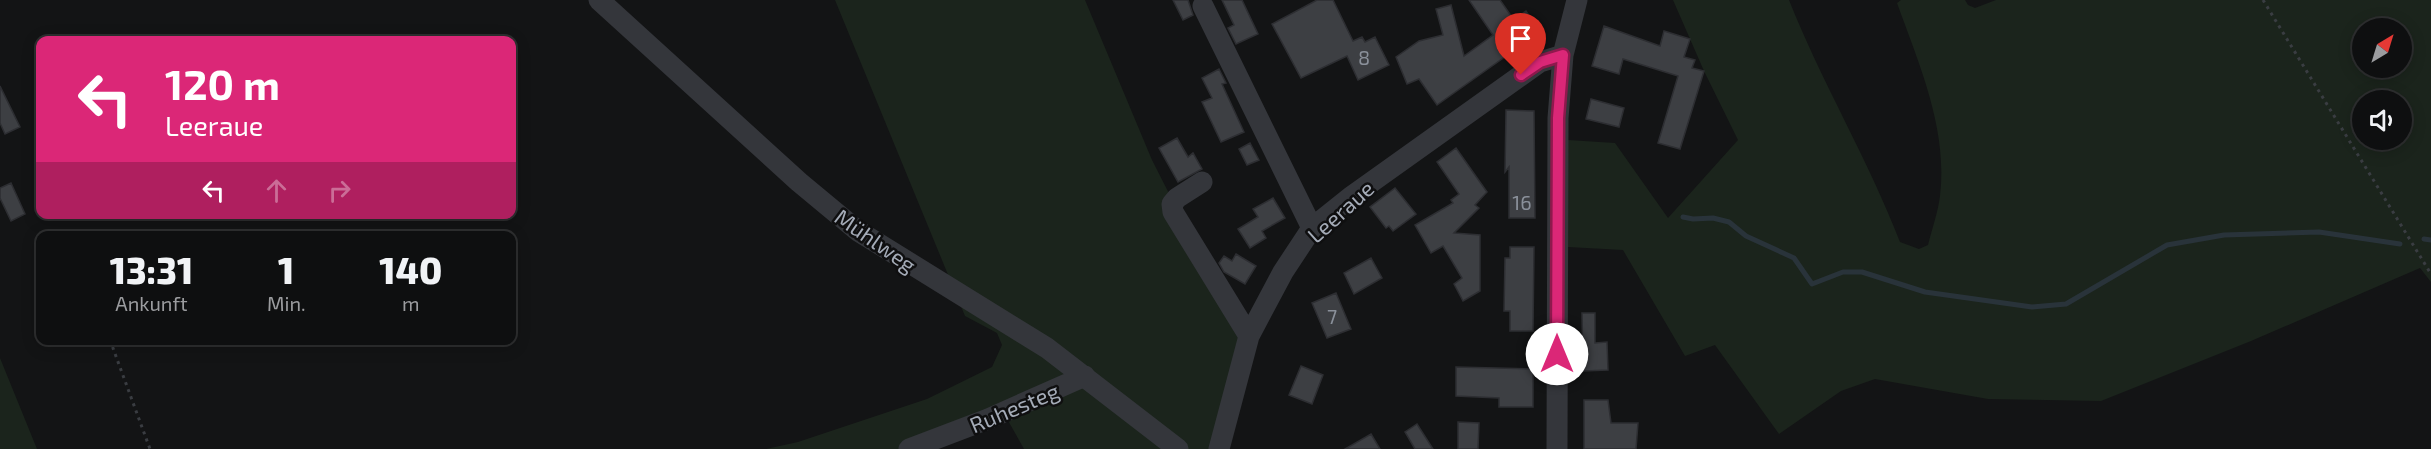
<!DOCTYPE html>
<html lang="de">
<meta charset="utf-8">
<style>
body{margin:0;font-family:"Exo 2",sans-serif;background:#171819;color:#f1f3f6;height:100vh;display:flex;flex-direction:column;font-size:22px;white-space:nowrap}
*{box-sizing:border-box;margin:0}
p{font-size:20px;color:#9b9c9f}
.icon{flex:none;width:33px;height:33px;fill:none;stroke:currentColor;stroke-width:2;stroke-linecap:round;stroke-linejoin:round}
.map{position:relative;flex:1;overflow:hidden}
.sheet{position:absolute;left:36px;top:231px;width:480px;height:114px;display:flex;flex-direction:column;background:#0e0f10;border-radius:12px;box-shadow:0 3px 15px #0003,0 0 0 2px #2e2f30}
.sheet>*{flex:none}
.hud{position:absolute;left:36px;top:36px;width:480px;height:183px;border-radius:12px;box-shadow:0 3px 15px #0003,0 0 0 2px #2e2f30;background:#db2777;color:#fff;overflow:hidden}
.needle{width:39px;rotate:38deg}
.buttons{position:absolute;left:2352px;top:18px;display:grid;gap:12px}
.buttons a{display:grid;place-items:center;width:60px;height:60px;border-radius:50%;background:#0e0f10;box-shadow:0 3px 15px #0003,0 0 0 2px #2e2f30;font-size:30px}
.pin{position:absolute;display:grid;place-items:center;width:51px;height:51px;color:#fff;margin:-62px -26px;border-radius:50% 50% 50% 0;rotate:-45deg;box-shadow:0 0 6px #0007}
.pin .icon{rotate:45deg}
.me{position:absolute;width:66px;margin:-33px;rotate:0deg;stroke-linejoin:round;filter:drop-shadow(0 0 4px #0008)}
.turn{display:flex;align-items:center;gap:21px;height:126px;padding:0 30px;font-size:27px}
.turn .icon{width:78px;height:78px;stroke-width:2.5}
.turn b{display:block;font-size:42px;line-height:51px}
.lanes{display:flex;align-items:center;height:57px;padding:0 30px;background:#0003;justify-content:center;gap:30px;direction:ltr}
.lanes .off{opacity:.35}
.eta{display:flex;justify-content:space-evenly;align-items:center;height:102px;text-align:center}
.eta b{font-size:36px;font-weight:800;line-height:42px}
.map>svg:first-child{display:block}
.green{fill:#1b241c;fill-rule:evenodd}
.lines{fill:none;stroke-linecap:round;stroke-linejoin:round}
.stream{stroke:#29333a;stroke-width:5}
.building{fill:#3d3f43;stroke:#2d2e32;stroke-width:1.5}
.path{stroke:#3a3d42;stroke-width:3;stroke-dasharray:3 4.5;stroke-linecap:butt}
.minor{stroke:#34363b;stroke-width:21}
.route-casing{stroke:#8e194d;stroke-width:15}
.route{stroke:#db2777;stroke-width:10}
.labels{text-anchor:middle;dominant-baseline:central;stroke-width:5;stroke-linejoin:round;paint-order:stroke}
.number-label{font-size:20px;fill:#8a909a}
.street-label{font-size:22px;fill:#a4abb7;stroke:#0f0f10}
</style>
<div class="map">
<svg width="2431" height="449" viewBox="0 0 2431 449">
<rect width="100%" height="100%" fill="#131415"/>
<path class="green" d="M835 0H1085L1152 160 1243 339 1210 449H1024L1006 417 928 449H766L798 442 927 399 992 367 1002 345 997 333 965 316Z
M1673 0H1789C1822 83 1868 159 1900 242L1919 249 1928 245C1932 229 1938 212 1940 196 1948 129 1919 64 1897 3L1901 0H1965L1968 5 1975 8 1996 0H2431V282L2420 268 2251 341 2101 401 1988 399 1875 379 1841 391 1779 434 1715 345 1685 356 1623 250 1568 247V140L1615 143 1668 218 1738 140 1704 71ZM2362 28H2402V68H2362ZM2362 100H2402V140H2362Z
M0 358 37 449H0Z"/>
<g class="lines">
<path class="stream" d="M1683 217 1693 219 1713 218 1729 222 1746 236 1794 258 1812 284 1843 272H1862L1925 292 2032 307 2066 304 2167 245 2224 235 2319 232 2400 244
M2424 239 2431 240"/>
</g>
<path class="building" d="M1173 0H1188L1193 15 1183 20Z
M1222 0H1242L1258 34 1236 44 1228 28 1234 25Z
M1317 0H1333L1353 41 1362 37 1365 42 1375 37 1389 65 1358 80 1347 56 1301 78 1272 24Z
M1469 0H1500L1514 20 1526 11 1540 32 1437 105 1419 79 1407 84 1396 57 1419 41 1443 35 1436 9 1451 5 1464 56 1493 35Z
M1604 26 1660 46 1664 31 1690 39 1684 57 1695 60 1692 68 1704 71 1680 149 1658 143 1678 76 1623 59 1619 74 1592 66Z
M1219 69 1226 83 1222 84 1244 132 1221 142 1202 102 1212 98 1202 78Z
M0 86 20 127 5 134 0 123Z
M1591 99 1624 108 1619 127 1586 119Z
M1506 110 1534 111 1535 218H1509V167L1505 172Z
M1177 138 1188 157 1193 153 1202 169 1178 182 1159 148Z
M1250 143 1259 160 1247 165 1239 149Z
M1456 148 1487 192 1475 205 1479 208 1454 233 1480 235V291L1463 301 1454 284 1462 278 1443 246 1431 253 1415 225 1453 203 1451 200 1459 194 1437 162Z
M11 183 25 214 11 221 0 198V188Z
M1395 188 1416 214 1393 231 1389 226 1386 228 1370 207Z
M1273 198 1285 218 1262 231 1266 238 1250 248 1238 229 1258 217 1253 209Z
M1510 247H1534L1533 331H1510V311H1504L1505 258H1510Z
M1236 254 1256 266 1245 284 1224 272 1219 263 1224 256 1232 261Z
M1371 258 1382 278 1354 294 1344 273Z
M1336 293 1351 329 1327 338 1312 303Z
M1582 313H1595V343L1607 342 1608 370 1583 371Z
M1301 366 1323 375 1312 404 1289 395Z
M1456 367 1533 369V407H1499V398L1456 396Z
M1584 400H1608L1611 423H1638L1636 449H1584Z
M1458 422 1479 423 1478 449H1458Z
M1417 424 1433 449H1415L1405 432Z
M1371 434 1380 449H1345Z"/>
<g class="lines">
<path class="path" d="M2263 0 2431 274
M110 340 150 449"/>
<path class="minor" d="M599 0 799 182 858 231 1047 348 1178 449
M1203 6 1312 228
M1202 182 1177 198 1172 204 1173 212 1249 336
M909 449 988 419 1085 376
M1219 449 1249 336 1283 272 1312 228 1352 196 1540 62 1563 55
M1557 449 1558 118 1563 55 1577 0"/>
</g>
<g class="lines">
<g class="route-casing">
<path id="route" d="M1521 75 1540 62 1563 55 1558 118 1557 354"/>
</g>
<use href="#route" class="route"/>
</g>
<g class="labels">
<g class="number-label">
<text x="1364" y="57">8</text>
<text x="1522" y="202">16</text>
<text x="1332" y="316">7</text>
</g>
<g class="street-label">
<text transform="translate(1340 211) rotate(-42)">Leeraue</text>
<text transform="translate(876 240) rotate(35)">Mühlweg</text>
<text transform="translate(1014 407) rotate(-23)">Ruhesteg</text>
</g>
</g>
</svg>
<div class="buttons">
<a><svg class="needle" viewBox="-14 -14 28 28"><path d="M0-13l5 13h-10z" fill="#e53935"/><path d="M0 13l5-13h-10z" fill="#9b9c9f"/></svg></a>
<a><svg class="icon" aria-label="sound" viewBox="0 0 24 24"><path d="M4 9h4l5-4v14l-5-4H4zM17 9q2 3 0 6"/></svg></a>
</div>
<div class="pin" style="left:1521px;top:75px;background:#d93025"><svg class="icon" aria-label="arrive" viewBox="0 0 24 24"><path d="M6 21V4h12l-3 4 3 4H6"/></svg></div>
<svg class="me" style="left:1557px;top:354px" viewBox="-20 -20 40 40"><circle r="19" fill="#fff"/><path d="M0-13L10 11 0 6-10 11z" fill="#db2777"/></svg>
<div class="hud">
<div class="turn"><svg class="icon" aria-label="left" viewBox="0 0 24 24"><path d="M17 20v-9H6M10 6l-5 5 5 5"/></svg><div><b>120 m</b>Leeraue</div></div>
<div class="lanes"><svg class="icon" aria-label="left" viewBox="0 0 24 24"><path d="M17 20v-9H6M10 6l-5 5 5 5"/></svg><svg class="icon off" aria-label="ahead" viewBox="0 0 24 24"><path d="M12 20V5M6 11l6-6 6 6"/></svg><svg class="icon off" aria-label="right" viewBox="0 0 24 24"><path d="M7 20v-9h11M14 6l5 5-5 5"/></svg></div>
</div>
<section class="sheet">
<div class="eta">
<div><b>13:31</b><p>Ankunft</p></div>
<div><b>1</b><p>Min.</p></div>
<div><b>140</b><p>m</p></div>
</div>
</section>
</div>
